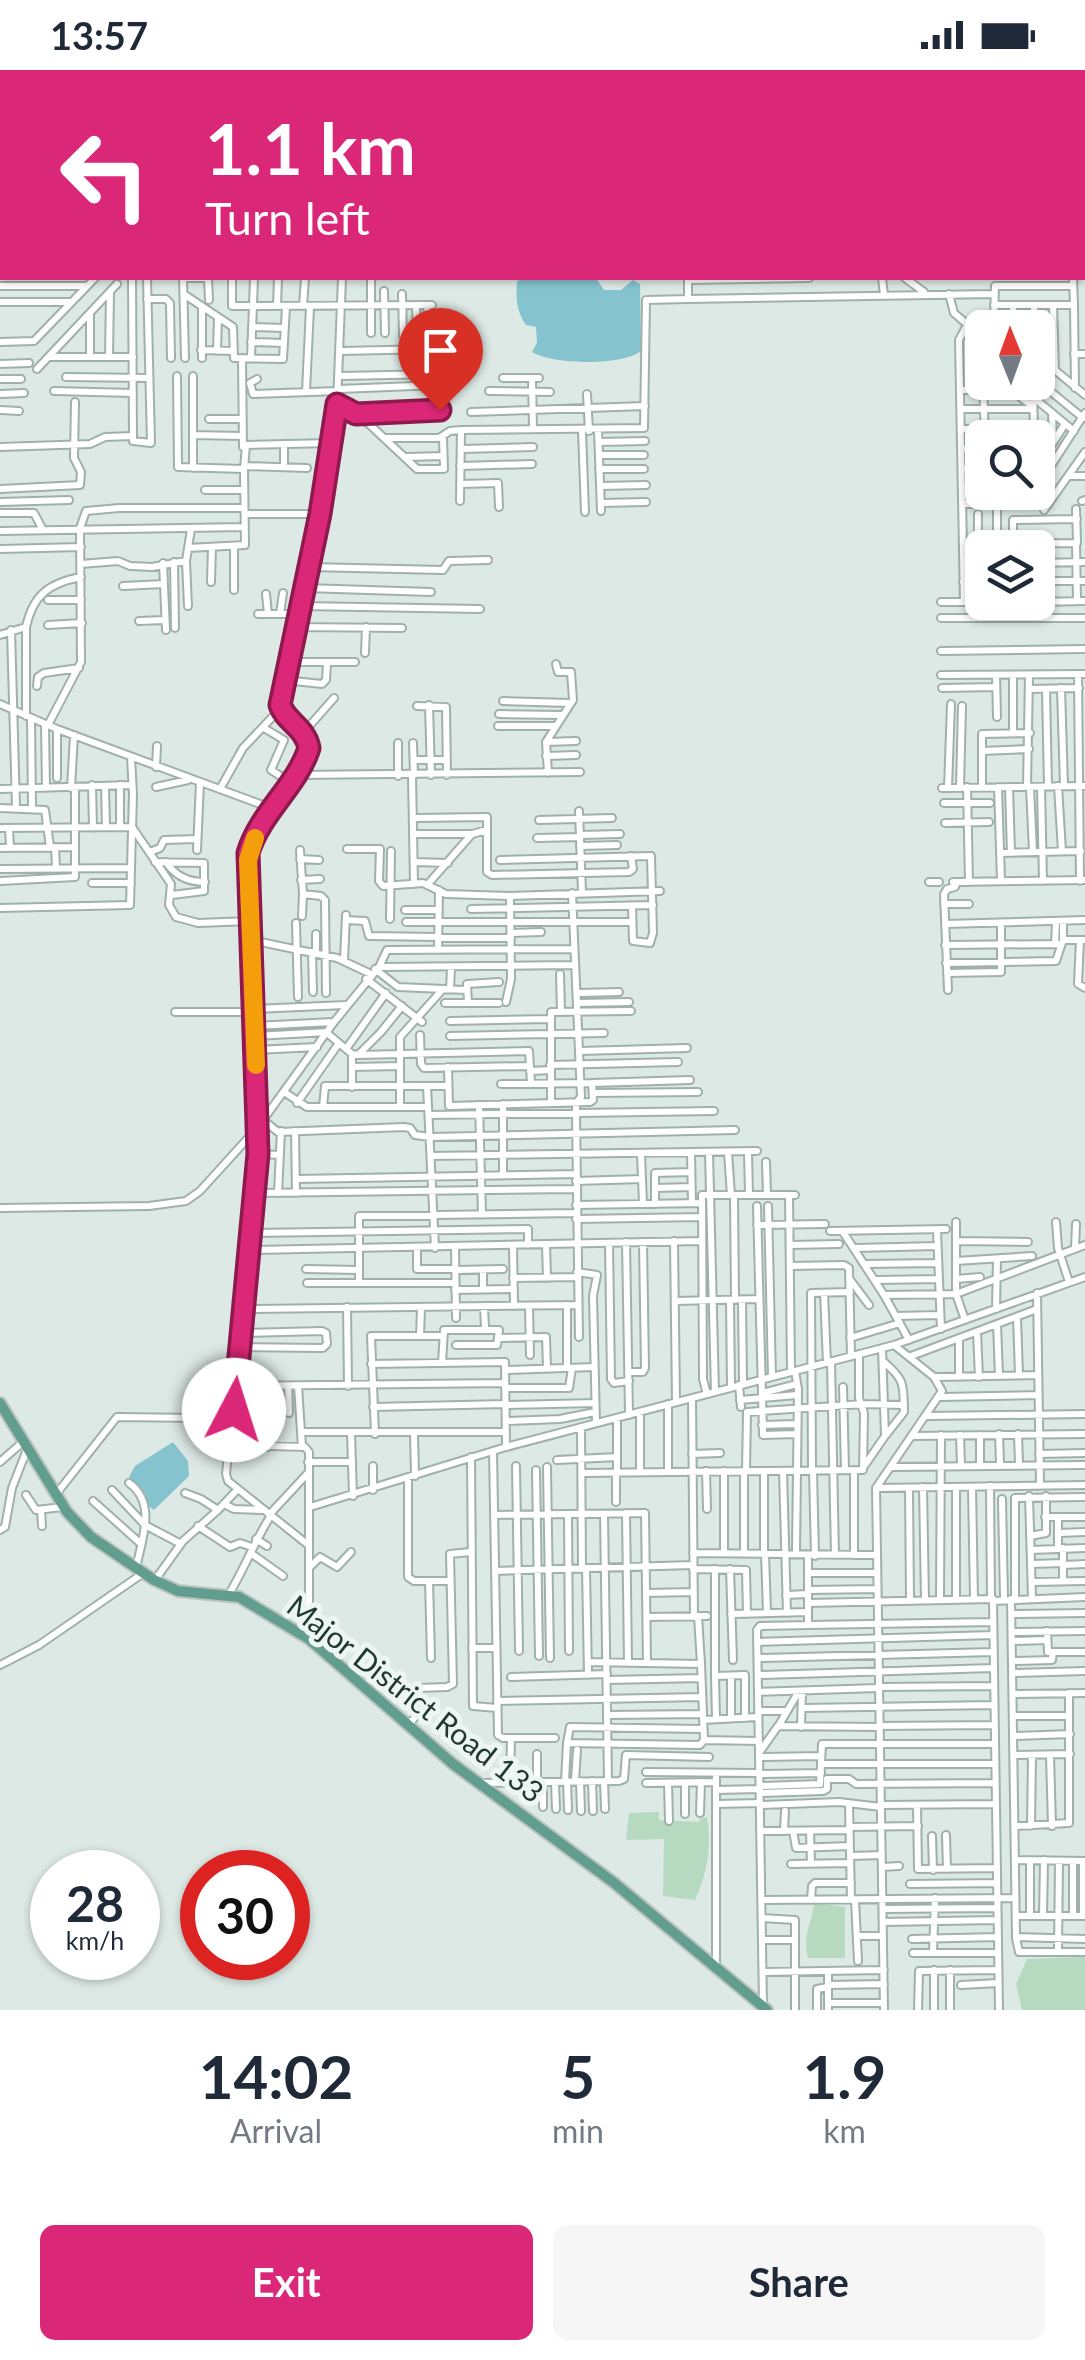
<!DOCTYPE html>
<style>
body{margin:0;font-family:Lato,sans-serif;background:#f6f6f7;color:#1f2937;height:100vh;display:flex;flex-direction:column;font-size:38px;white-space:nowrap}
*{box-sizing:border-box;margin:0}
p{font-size:32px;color:#747a83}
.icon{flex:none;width:55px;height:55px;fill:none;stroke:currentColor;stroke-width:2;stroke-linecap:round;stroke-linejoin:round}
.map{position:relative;height:1940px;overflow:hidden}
.details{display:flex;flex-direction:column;background:#fff;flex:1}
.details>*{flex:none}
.hud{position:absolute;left:0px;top:0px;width:1085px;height:210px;box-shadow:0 2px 8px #0004;background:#db2777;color:#fff;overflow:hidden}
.needle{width:65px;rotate:359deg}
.buttons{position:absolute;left:965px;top:240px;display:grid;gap:20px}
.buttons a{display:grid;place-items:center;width:90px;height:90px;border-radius:15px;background:#fff;box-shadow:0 2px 8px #0004;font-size:50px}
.speed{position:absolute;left:30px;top:1780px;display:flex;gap:20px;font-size:50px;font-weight:700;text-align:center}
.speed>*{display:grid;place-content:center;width:130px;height:130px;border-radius:50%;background:#fff;box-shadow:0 2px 8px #0004;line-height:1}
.speed small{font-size:25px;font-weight:400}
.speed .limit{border:15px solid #d22;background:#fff;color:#111}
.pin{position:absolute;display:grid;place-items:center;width:85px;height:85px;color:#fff;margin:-102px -42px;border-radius:50% 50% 50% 0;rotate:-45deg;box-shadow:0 0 10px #0007}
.pin .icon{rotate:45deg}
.me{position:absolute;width:110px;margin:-55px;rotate:5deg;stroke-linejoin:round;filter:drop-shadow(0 0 8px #0008)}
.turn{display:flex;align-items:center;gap:35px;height:210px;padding:0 40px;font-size:45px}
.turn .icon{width:130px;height:130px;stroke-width:2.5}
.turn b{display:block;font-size:70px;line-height:85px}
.eta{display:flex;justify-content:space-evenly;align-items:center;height:170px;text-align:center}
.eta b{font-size:60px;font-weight:700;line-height:70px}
.cta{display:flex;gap:20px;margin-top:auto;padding:20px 40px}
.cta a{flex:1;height:115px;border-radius:15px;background:#db2777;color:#fff;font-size:40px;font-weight:700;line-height:115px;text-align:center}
.cta a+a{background:#f6f6f7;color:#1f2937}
.status{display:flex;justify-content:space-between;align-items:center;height:70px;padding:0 50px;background:#fff;direction:ltr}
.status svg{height:28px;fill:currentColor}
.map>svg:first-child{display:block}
.green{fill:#b6dac0}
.water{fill:#85c3ce}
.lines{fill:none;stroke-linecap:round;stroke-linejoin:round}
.minor-casing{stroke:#a0b0ab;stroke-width:10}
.major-casing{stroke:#bcc3c1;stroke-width:14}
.minor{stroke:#fff;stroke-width:6}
.major{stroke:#629e8f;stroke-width:10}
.route-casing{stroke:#8e194d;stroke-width:25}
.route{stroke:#db2777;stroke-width:18}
.slow{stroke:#f59e0b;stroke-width:18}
.labels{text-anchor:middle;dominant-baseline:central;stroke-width:10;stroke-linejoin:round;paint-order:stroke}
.street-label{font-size:30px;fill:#1f3831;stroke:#edf6f2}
</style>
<div class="status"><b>13:57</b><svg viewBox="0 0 49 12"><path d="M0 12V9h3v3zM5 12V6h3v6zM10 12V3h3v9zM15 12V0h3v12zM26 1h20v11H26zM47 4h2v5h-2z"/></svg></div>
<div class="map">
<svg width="1085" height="1940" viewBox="0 0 1085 1940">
<rect width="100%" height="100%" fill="#dde9e4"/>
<path class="green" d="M659 1742V1750L699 1752 700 1749 707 1747C712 1777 707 1803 695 1830L663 1826 664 1769 626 1770 629 1743Z
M814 1833 845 1837V1888H808C802 1861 812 1856 814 1833Z
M1085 1887V1940H1022L1016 1914 1027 1889Z"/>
<path class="water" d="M527 208H596L604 220H621L633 210 640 214 641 281C622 296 554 295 532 282L537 273 536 257 526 255C516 240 516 229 517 211Z
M173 1372 188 1391 189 1406 154 1440 146 1434 129 1407 135 1396Z"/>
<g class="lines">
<g class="minor-casing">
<path id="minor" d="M15 0V2
M164 0V2
M216 0V2
M395 0V2
M444 0V2
M536 0V2
M558 0V2
M577 0V2
M593 0V2
M610 0V2
M646 0 649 2
M795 0V2
M809 0V2
M1014 0 1016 2
M930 1 955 0
M353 2V0
M626 2V0
M821 2V0
M1081 2V0
M1082 24H1085
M1082 33H1085
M1082 59H1085
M1082 80 1085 83
M0 88H2
M1082 93 1085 92
M1082 111 1085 109
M1082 133H1085
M1082 153H1085
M0 187H2
M1082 194H1085
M0 200H2
M132 208 133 366
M183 208 185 288
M183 208H207
M208 208 209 230
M232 208V236L432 235
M688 208V229L994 224
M882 208 884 225
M905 208 924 222
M1073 208 1074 235
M688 210 809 208
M0 216H87
M384 221 385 263
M402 224 403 266
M949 224 954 243 982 267
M185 225 233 257 234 288 283 289 286 237
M147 229H166L170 233 171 288
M0 232H71
M416 235 417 263
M994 235H1074L1075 318
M1013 235V258
M1034 235V258
M1053 235 1055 301
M277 236 278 208
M303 236 305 208
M90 244V286
M252 257 285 258
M989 258 994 249 995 216H1073
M371 263V208
M0 272 34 271 95 208
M251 272 284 273
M201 280 234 281
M217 281 218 248
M341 281 432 279 427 235
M1074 284H1085
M1038 286 1085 325
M50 287H133
M109 287 110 222
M202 288V237
M242 288 243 377
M251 288 254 208
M0 294 29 293
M982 294V302
M37 299 117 214
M177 306 178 397 244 399 246 375 331 373
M340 306 439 304
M66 307 149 308
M503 308H539
M532 308 533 359
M0 309H21
M257 309 250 313 253 324 338 321
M1038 311 1083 348
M983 312 985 368
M1001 312 1032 336
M1033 312 1034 368
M339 319 439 315
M960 320 1009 319
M54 321 133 323
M489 321 550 322
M306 322 310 237
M0 324 24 323
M587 324 589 361
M1033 327 1074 361
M337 334 369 354 417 399H444L443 368
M961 339H1033
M0 340 19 341
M471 342 645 336
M357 344 439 340
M1052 344 1053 371
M209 349H241
M961 359H1033
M598 360 601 441
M582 361 585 442
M193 365 242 366
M385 368H439L450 361 461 360 644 358 646 230 688 229
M599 372 645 371
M284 374V397
M0 377 90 374 105 367 133 366V371L151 373 147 208
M461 379 533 377
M962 379 982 378
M599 385H644
M1045 385 1065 354
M406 387 443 386
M244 396 307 398
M460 396 532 394
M193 398V306
M599 399H644
M962 399 982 398
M1070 406H1085
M460 414 498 413 499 437
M600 416 646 415
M1038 416 1085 343
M0 419 80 415 81 402 74 388 75 332
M962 419 982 418
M205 420H244
M460 431 461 360
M1082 431 1085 430
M0 432 69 430
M601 433 646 432
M962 434H1021L1032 422
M985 434 986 422
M997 434V477
M1044 440 1085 382
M0 443H34L43 460
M245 444H320
M0 461 245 457
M1076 473 1077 531
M997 474 1077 473 1076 439
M1013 474V450L1077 449
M188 478 245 475 244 399
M0 479 81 477
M174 492 175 558
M163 493 166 560
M1038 493 1085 492
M81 494 118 491 130 496 152 497 186 491
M309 497 443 500 449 491 488 490
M1038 511H1085
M211 512 212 477
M963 512H982
M123 516 164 514
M305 518 431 522
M234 520V476
M266 524 268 544
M48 530H81
M941 532H982
M964 532 959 270 967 255
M977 532 978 444
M1038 532 1085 531
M188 536 186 491 191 459
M301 536 480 539
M258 544H299
M280 544 283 523
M941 548H1085
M139 551 165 550
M48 555 82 553
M296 557 402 558
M11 560 16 737
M0 565 26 557
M941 581 1085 579
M365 583 366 557
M288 592H355
M1078 604 1080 811
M941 605 1085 604
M996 605 997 647
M1013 605V663
M284 610 322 614 326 610 327 593
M37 616 38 607 44 603 79 598
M942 618 996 617
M1061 618 1064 716
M1029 619 1079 618
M1046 619 1048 716
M503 631 570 633
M0 634 57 659 271 738
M429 635 431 705
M417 636 446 637 447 705
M499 644 561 645
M26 646V557C33 525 49 513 81 507
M31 648 32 737
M45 654 46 718
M48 655 81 592 80 458 86 441 119 438H244
M498 656H554
M264 658 284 670 271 700 290 712
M57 659V708
M304 662 334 628
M546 672 576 671
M413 673 414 705
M982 681 1029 679
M546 686 576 685
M414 690H447
M156 697 157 676
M548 703 546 672 573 630 571 602H558L556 594
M296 705 580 702
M398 706V673
M412 706 414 814
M92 715 93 758
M120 715V756
M105 716 106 757
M1058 716 1062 781
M156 717 188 710
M967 717 969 812
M982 717V664L1030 663
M998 717 1001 810
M1009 717 1011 783
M1027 717 1029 605
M1030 717 1033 782
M1041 717 1043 811
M71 718 74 665
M942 718 1085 716
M948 718 951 634
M960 718 962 636
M0 719 132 715
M220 719 243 678 280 639
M944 733H990
M0 738 45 740 50 777
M579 741 582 823
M415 748 487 747V802L492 805 629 802 633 799 631 786
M539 750 612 748
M945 753 989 752
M0 758 132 757 171 814 169 835 176 847 198 853 251 851
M9 758 10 777
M415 764H472
M580 765 620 764
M537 768 580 767
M580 776 617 775
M55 777 56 798
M0 778 75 777
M347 779H380L379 811 383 816 423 813 446 824 510 826 660 821
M197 780 200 713
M300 780 303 824 321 826 325 830 326 923
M150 782 160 778 164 770 197 769
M1000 783 1081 781
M300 789 319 790
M500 790 651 786 653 863 650 873 633 871 632 836
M155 792 204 793V821L172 825
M166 792C175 806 188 812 205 812
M414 792 448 793
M0 799 130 798
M301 810 320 809
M0 811 75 807V718
M929 812H939
M953 812 1085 810
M92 813H131
M428 814 472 764 487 760
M572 823 581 1027 576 1033V1044L579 1267
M944 834H969
M0 838 130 835 133 724 131 687
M471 839 653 835
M405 840H437
M302 846 303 824
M390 849 391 781
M346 850 365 851 369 866 511 868
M1063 851V870
M406 852H631
M296 853 298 927
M945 854 1085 850
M511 863 541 862
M316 864V883
M251 870 337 888 371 904
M1080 870 1078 914 1085 918
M1055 874 1056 851
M945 875 1061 874
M438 880 439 820
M312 882 313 922
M344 891 346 845
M946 893 1056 891 1063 870H1085
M380 897 574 895
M375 899 398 917 467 920
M947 903 1001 902V853
M560 904 561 941
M366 909 422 952
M450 919 451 898
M948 920 944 824 947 819 955 817 957 812
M579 923 619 922
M506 932 511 909 510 826
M445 933H499
M468 933 467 914 499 912
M579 933 629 932
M253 939 346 935
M175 942H253
M450 951 549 949
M254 956 333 952
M327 963 352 984 358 985 529 981 531 1013
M420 965 421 994 424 998 529 996
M255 966 328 962
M450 966 604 963
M346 979 386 923
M255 980 317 977
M580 981 687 978
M352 984V1017
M359 984 381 962 402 936
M550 995 678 992
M352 997 400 996
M448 997 449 1036 590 1032 593 1030 592 1013 690 1010
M530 1001 550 1000
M501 1014 592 1013
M427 1016 435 1178
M284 1022 307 1037H428
M593 1023 698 1022
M297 1033 339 973
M551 1033V942L631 941
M503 1034V1105
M479 1035 482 1145
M323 1037 325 1016H448
M400 1037V967L443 919
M429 1045 714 1041
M263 1050 278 1062 404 1057 410 1058 415 1065 430 1067 735 1060
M295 1061 296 1123
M728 1082 731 1125
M748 1082 749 1125
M691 1083 692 1133
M709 1083 715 1322
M258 1084 280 1085
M641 1084 643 1134
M431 1086 757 1081
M766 1092 767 1125
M296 1109 576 1104
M576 1111 642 1109
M655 1118 691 1117
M255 1123 576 1119
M278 1123 281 1061
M734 1125 735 1230
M789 1125 791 1302
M655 1134V1103L691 1102
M576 1135 702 1133
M757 1136 762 1323 797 1314
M768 1136 772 1307
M0 1138 149 1136 186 1131 200 1121 258 1057 334 952 379 897 387 880 573 879
M576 1149 702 1147
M956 1152V1224L965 1250
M1056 1152 1058 1178 1069 1212
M757 1155 825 1154
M937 1160 941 1259
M830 1161 946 1159
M843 1162 884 1225 909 1270
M250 1163 528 1159V1175
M674 1171 676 1332
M956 1171 1028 1172
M626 1172 629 1345
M609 1173 611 1309 614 1313 629 1311
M546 1174 547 1208
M513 1175 514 1236
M790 1175 839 1174
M455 1177 456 1248
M417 1178V1199H455
M855 1178 937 1176
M1075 1179 1076 1154
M249 1180 702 1171
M956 1191 1032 1186
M865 1194 938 1193
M790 1196 844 1195 849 1198 851 1286
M306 1199 359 1200
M455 1200 503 1199
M483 1200V1219
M577 1202 597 1205 593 1226 596 1353
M513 1208 577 1207
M956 1209 980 1207
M876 1210 939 1209
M851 1211 869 1235
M307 1213H455
M359 1213V1146L576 1143
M455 1220 514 1219
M824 1223 827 1293
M1037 1223 1040 1415
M884 1225 956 1224 1085 1175
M730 1230 731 1317
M742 1230 743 1313
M675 1231 758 1229
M567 1235V1298
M529 1236 530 1285
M347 1237 348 1316
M484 1237 485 1258
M244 1239 578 1235
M996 1239 997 1189
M896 1246 939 1245
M1017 1247 1019 1305
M997 1254 999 1306
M977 1262 979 1307
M420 1266 421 1238
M499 1268 546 1267 547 1298
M850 1268 900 1253
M240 1277 323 1278 327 1274 326 1263 322 1261 241 1263
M911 1286 1037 1239
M831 1291 835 1485
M884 1292C906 1311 903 1315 904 1342L886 1365
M442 1293 444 1260H499L497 1275H456
M371 1294 505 1292 506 1377
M506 1300 594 1297
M795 1301 798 1319 796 1482
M630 1302H643L645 1298 643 1172
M934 1307 1038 1305
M959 1307V1268
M739 1315 741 1337
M237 1316 505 1313
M267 1316 268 1377
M288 1316 289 1343
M298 1316 302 1377
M843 1317 845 1400
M505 1318H569L572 1298
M762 1323 763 1365 797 1364
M707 1324 703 1309 702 1125H795
M941 1327 1038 1325
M692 1328 694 1547
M740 1330 797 1325
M506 1335 595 1333
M373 1337 506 1334
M928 1346 1085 1344
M617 1348V1402
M506 1351 560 1349 595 1342
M762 1355 796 1354
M581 1357 582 1498
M301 1362H506
M351 1363 353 1426
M414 1363 415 1406
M375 1364 371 1266H442
M999 1364 1000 1394
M1018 1364 1019 1395
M960 1365 961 1395
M980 1365V1395
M913 1366 1085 1364
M493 1381 498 1665 503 1668H555
M692 1384 720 1383
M1039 1384 1085 1383
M471 1387 473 1636 497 1638
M557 1390 617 1387
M0 1392 24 1371
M308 1392H352
M865 1395 885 1366 882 1278
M516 1396 519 1581
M547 1397 550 1588
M891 1397 1085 1395
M536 1400 539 1586
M812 1400 811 1223 850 1222
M813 1400 815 1486
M854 1400V1485
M706 1401 707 1439
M724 1401V1483
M744 1401V1483
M746 1401 747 1342 863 1334 904 1335
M764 1401V1483
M783 1401 787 1543
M616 1402V1432
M640 1402V1342
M668 1402V1334
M582 1403 863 1400 864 1343 859 1328V1284
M408 1408V1507L414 1511H450
M129 1413C157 1433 142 1469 136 1498
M990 1416 991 1529
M923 1417 925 1530
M956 1417V1530
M972 1417 974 1529
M876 1418 1085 1415
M909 1418 910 1530
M112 1420 145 1455 181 1474
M373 1420V1396
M57 1423 117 1347 199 1348 209 1352 231 1375 305 1377 309 1382V1569
M185 1423 201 1429 218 1440 238 1419
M26 1425 36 1440 63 1437
M1029 1426 1032 1528
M1002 1429 1004 1528
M93 1431 140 1473
M224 1434 234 1439 261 1440
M310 1437 506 1377 894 1275 1085 1207
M41 1440 42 1456
M626 1443 628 1592
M604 1444 608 1711
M269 1445 308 1403
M494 1445 645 1443 647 1593
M568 1445 569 1581
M1045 1447H1085
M1058 1447V1477
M198 1456 230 1477 240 1473 252 1477
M0 1460 5 1457 12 1418 28 1377
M1059 1463 1085 1462
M1030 1466 1046 1463V1426
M256 1469 267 1476
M307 1474 228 1411 226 1404 258 1084 248 783C261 744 297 716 309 678 306 657 286 652 280 635L320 444 337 334 342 208
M1031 1480 1085 1478
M693 1483 876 1485
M765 1483 767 1543
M252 1484 283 1506
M1031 1494 1063 1493
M1063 1495 1085 1494
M310 1497 320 1487 337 1497 351 1482
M586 1498 588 1605
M693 1499 746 1500 747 1544
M715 1499V1606
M730 1499 733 1590
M495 1501 693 1495
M808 1503H876
M155 1510 183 1471 218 1440
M429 1511 431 1588
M1063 1511V1478
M1032 1512 1085 1511
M808 1520 876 1519
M646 1523 693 1522
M229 1524C245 1498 254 1472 270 1447
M786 1525 808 1524
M1011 1529 1016 1867 1085 1869
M1015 1529V1428L1085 1427
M940 1530 941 1365
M808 1533 993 1529
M731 1544 808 1542
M1012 1544 1085 1543
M698 1546 701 1594
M647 1547 707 1546
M808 1555 993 1552
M1047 1561 1048 1582H1085
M1012 1562 1085 1561
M1012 1571 1047 1570
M757 1572 993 1565
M472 1578H495
M758 1588 993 1582
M1012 1591 1052 1590 1053 1582
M588 1592 701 1594 704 1670
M0 1595 39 1575 142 1504
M1013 1603 1085 1601
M758 1605 993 1598
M731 1606V1648
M511 1607 607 1604
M607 1610 701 1608
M878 1617 994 1616
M758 1622 878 1618
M1013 1624 1085 1623
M497 1631 702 1627
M802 1638 994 1635
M758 1641H787
M608 1645 703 1644
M1013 1646H1069
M716 1649 715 1606 745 1605V1648
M703 1650 758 1647
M779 1655 799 1621
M408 1656 415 1647 418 1618 447 1617 453 1614 450 1484 470 1482
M879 1656 994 1655
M801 1657 802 1621
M1013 1666 1070 1664
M567 1673 570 1657 703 1659
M759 1683 778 1656 879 1657
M1014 1685 1070 1684
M1050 1685 1052 1756
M759 1687 821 1686
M821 1694H994
M646 1702 759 1703
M759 1704 821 1703
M565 1711 567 1673 700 1675 704 1670 759 1671
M567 1711 568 1740
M575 1711 577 1680
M580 1711 581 1741
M592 1711 593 1741
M604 1711 605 1739
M482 1713 619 1711 624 1709 626 1685 709 1687
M510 1713 511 1668
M537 1713V1684
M543 1713V1737
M555 1713 556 1739
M646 1713 716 1712
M668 1713 669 1751
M760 1716 820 1714 822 1674H994
M716 1720 760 1719
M760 1723 823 1721 827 1719V1709H849L856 1714 995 1713
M716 1734 760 1733
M849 1734 851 1830
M760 1735 839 1732 881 1737
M881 1735 995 1734
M917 1735 918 1799 997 1798
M700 1743 701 1712
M685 1744V1713
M1015 1756 1069 1753V1623
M1031 1756 1032 1685
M849 1757 918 1756
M760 1761 849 1760
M784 1761 785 1741
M793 1761 796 1778 849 1776
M810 1761 811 1793
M946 1765 947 1799
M932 1766 933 1800
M850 1786 882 1785
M1015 1790 1085 1791
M791 1794 850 1793
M882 1797 899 1796
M910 1814 997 1813
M762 1830 1015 1828
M811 1830 812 1816 815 1813H851
M855 1830 858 1891
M883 1839 997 1838
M1016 1846H1085
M1030 1846V1790
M1043 1846 1044 1790
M1073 1846V1791
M1083 1846V1791
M762 1848 795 1850V1940
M883 1852 997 1850
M857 1866H883
M1016 1868 1019 1882H1085
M912 1869 998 1867
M762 1870H794
M933 1882 935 1828
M1058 1882 1059 1791
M913 1883H998
M716 1895V1703
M934 1900V1940
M950 1900V1940
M828 1901V1940
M763 1902 884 1900
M828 1915 884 1914
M961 1915 998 1913
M828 1933H884
M763 1936 757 1560 760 1556 808 1555V1486
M817 1940V1919L828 1917
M884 1940 876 1418 942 1321 934 1307 894 1275
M918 1940 919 1901 998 1900
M999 1940 993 1531 1085 1527"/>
</g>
<g class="major-casing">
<path id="major" d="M0 1333 67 1442 91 1467 154 1510 178 1521 239 1527 309 1569 453 1694 613 1812 767 1940"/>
</g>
<use href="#minor" class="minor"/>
<use href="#major" class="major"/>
</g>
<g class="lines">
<g class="route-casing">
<path id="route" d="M234 1340 258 1084 248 783C260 743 297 716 309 678 305 657 286 652 280 635L320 444 337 334 356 344 440 340"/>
</g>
<use href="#route" class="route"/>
<path class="slow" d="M255 768 248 790 256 995"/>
</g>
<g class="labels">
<g class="street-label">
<text transform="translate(416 1628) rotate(38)">Major District Road 133</text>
</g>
</g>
</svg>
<div class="buttons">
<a><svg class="needle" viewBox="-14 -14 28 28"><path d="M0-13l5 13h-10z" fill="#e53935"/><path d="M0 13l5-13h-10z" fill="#747a83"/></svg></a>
<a><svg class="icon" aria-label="search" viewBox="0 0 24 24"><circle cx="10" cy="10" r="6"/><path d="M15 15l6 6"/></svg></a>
<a><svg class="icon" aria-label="layers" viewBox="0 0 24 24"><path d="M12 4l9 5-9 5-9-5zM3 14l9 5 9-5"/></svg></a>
</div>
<div class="speed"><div>28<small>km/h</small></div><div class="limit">30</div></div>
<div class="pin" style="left:440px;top:340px;background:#d93025"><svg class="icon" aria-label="arrive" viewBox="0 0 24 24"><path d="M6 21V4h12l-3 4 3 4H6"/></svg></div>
<svg class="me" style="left:234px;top:1340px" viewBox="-20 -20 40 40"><circle r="19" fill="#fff"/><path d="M0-13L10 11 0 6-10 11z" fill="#db2777"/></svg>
<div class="hud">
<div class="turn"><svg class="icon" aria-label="left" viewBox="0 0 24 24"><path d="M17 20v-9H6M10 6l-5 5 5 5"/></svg><div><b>1.1 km</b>Turn left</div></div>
</div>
</div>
<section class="details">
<div class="eta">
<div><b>14:02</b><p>Arrival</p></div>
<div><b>5</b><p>min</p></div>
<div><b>1.9</b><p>km</p></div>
</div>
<div class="cta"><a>Exit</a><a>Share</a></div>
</section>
